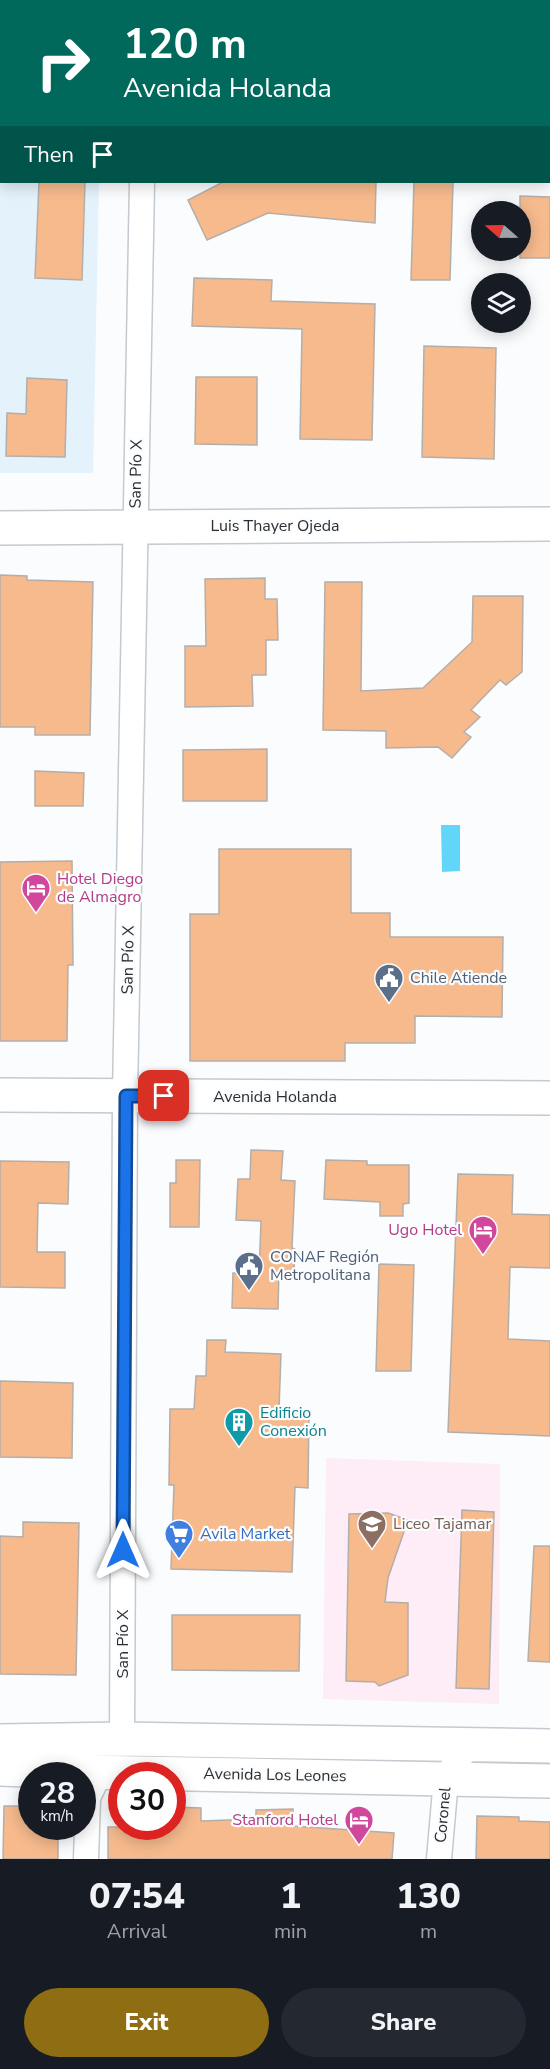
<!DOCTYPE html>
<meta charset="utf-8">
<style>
body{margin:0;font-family:"Nunito Sans",sans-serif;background:#242831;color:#f1f3f6;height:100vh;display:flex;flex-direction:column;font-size:22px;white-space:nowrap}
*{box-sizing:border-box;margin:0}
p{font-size:20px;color:#9ea1a6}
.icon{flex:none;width:33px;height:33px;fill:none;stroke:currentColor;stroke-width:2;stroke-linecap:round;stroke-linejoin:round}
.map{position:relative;height:1859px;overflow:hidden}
.panel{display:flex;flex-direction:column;background:#171b24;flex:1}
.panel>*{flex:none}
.top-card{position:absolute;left:0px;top:0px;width:550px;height:183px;box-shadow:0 3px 15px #0003;background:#00695c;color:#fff;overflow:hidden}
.needle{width:39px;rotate:290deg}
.fabs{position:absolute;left:471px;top:201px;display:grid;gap:12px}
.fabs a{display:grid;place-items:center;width:60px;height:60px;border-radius:50%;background:#171b24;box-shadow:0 3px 15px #0003;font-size:30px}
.speed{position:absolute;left:18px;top:1762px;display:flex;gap:12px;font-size:30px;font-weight:700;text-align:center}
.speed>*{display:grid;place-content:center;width:78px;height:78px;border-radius:50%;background:#171b24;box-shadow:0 3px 15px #0003;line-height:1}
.speed small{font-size:15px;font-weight:400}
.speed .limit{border:9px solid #d22;background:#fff;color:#111}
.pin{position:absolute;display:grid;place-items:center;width:51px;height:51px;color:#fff;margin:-26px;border-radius:12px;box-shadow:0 3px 9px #0006}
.me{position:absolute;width:66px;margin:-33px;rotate:0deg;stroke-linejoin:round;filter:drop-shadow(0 0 4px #0008)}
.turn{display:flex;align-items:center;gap:21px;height:126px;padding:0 24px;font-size:27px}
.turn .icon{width:78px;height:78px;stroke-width:2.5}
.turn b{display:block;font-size:42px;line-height:51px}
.then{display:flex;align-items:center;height:57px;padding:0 24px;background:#0003;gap:12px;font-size:22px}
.eta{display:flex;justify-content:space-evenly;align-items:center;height:102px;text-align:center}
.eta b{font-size:36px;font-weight:800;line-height:42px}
.action{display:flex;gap:12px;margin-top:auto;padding:12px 24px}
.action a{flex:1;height:69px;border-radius:36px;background:#8f6e13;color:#fff;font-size:24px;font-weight:800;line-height:69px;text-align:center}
.action a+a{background:#242831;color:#f1f3f6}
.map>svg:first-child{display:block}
.built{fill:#e4f2fc}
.education{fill:#feecf7}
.water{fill:#62d6f9}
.building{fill:#f6ba8d;stroke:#b4aeaa;stroke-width:1.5}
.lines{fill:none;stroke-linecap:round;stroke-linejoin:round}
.street-casing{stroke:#c4cacf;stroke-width:27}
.secondary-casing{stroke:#c4cacf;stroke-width:36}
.primary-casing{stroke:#c4cacf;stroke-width:36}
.street{stroke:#fff;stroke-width:24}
.secondary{stroke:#fff;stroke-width:33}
.primary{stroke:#fff;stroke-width:33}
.route-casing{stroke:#114b97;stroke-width:15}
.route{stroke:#1a73e8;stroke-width:10}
.labels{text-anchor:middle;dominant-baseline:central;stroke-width:4.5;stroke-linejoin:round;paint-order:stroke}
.street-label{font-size:16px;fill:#2b2e30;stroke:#fafcfe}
.hotel-label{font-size:16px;fill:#b23c85;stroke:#fafcfe;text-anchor:end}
.service-label{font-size:16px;fill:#4e5e75;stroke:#fafcfe;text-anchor:start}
.culture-label{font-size:16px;fill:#0d838f;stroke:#fafcfe;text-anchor:start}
.education-label{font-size:16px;fill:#785e54;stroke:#fafcfe;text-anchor:start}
.shop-label{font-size:16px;fill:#366cbe;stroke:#fafcfe;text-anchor:start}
</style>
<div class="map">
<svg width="550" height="1859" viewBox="0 0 550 1859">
<rect width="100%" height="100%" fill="#fafcfe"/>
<path class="built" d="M0 0H86L2 2V182H99L93 473H0Z"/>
<path class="education" d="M326 1458 500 1464 499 1704 323 1699Z"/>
<path class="water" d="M441 825H460V871L442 872Z"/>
<path class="building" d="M39 182H85L82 280 35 278Z
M223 182H376L375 223 268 213 207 240 188 200Z
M414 182H453L450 280H411Z
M520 196 550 197V258H520Z
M194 278 272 280 271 301 375 304 372 440 300 439 302 329 192 326Z
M424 346 496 348 494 459 422 457Z
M196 377H257V445L195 444Z
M27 378 67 380 65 457 6 456 7 413 26 414Z
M0 575 27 576V580L93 582 90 735H35V727H0Z
M265 578V599H277L278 640H266V675H252L253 706 185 707V646H206L205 579Z
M325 582H362L361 691 423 688 472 642 473 596H523L522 672 506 685 500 680 471 710 480 717 464 732 471 737 452 758 438 747 386 748V731L323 730Z
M267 749V801H183V750Z
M35 771 84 773 83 806H35Z
M219 849H351V913H390V937H503L502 1017 415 1016V1043H345V1061H190V914H219Z
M72 861 73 965H68L67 1041H0V862Z
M251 1150 283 1151 281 1180 295 1181 292 1248 295 1249 294 1272H279L278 1309 232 1308 233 1273 259 1274 261 1221 236 1220 238 1179H250Z
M176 1160H200L199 1227H170V1183H176Z
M326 1160 367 1161V1165H409V1203L403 1204V1216H380V1202L324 1199Z
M0 1161 69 1162 68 1204 38 1203 37 1252H65V1288L0 1287Z
M458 1174 513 1175 512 1214 550 1215V1268L510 1267 508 1339 550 1341V1436L448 1432Z
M379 1264 414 1265 411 1371H376Z
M207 1340H226L225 1352 281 1354 279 1410 309 1411 308 1488 295 1487 292 1572 171 1569 174 1485H169L170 1409H194L196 1376H206Z
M0 1381 73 1383 72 1458 0 1457Z
M462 1510 494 1512 489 1689 456 1688Z
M388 1513 408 1520 388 1578 385 1602 408 1603V1675L379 1686 375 1682 346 1681 349 1514Z
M23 1522 79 1523 76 1675 0 1674V1536L23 1537Z
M534 1546H550V1662L528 1661Z
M172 1615H300L299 1671 172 1670Z
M4 1806H32V1827H58V1859H3Z
M172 1807 201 1808V1821L256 1819V1810L293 1809 294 1826 394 1833 392 1859H108V1827H172Z
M477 1816 519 1817V1821L550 1822V1859H476Z"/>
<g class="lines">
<g class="street-casing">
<path id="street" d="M0 95H2
M549 128H550
M122 1739 125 1096 142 182
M86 1859 88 1798 95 1783 104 1772
M439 1859 446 1779 456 1760 473 1745"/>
</g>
<g class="secondary-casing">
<path id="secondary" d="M0 528 550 524
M0 1095 550 1098"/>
</g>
<g class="primary-casing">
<path id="primary" d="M0 1741 122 1739 550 1746
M0 1769 82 1772 550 1781"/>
</g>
<use href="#street" class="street"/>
<use href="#secondary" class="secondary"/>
<use href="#primary" class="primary"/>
</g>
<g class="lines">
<g class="route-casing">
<path id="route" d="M123 1550 126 1096H164"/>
</g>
<use href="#route" class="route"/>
</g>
<defs>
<g id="hotel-pin" transform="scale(1.5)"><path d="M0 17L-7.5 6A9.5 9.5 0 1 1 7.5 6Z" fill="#d1479c" stroke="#fafcfe"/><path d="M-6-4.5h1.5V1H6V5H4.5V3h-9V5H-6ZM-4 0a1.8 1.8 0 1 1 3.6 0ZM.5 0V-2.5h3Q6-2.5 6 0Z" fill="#fff"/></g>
<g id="civic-pin" transform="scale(1.5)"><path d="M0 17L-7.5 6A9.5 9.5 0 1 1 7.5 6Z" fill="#5c6f8a" stroke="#fafcfe"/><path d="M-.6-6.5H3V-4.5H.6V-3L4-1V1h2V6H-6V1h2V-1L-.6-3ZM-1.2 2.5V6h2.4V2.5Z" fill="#fff"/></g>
<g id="building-pin" transform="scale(1.5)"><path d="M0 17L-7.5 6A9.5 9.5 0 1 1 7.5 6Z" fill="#0f9aa8" stroke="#fafcfe"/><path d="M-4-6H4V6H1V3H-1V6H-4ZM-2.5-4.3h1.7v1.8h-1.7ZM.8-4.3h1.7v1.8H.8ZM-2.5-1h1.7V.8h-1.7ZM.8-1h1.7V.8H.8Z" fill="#fff"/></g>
<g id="school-pin" transform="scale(1.5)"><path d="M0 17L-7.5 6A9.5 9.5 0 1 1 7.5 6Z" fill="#8d6e63" stroke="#fafcfe"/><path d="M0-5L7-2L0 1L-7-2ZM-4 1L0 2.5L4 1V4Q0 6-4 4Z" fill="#fff"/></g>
<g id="supermarket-pin" transform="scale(1.5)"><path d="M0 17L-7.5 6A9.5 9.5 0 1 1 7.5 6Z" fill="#3f7fe0" stroke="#fafcfe"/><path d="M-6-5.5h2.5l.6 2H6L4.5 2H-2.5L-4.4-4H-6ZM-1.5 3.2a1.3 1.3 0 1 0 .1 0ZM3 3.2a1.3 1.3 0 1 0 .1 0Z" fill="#fff"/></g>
</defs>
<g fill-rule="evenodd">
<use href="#hotel-pin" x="36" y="888"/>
<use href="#civic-pin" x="389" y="978"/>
<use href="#hotel-pin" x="483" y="1230"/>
<use href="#civic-pin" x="249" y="1266"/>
<use href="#building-pin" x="239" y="1422"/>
<use href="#school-pin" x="372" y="1524"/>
<use href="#supermarket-pin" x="179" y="1534"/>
<use href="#hotel-pin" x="359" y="1820"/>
</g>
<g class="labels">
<g class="street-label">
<text transform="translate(136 474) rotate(-89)">San Pío X</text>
<text x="275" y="526">Luis Thayer Ojeda</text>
<text transform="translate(128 960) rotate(-89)">San Pío X</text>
<text x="275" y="1097">Avenida Holanda</text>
<text transform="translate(123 1644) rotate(-90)">San Pío X</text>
<text transform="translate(275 1775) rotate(1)">Avenida Los Leones</text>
<text transform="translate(443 1815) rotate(-85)">Coronel</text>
</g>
<g class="hotel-label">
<text x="57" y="879" text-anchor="start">Hotel Diego<tspan x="57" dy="18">de Almagro</tspan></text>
<text x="462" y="1230">Ugo Hotel</text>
<text x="338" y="1820">Stanford Hotel</text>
</g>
<g class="service-label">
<text x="410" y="978">Chile Atiende</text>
<text x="270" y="1257">CONAF Región<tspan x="270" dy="18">Metropolitana</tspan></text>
</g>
<g class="culture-label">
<text x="260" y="1413">Edificio<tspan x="260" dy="18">Conexión</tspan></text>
</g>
<g class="education-label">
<text x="393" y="1524">Liceo Tajamar</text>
</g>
<g class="shop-label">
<text x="200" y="1534">Avila Market</text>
</g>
</g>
</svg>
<div class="fabs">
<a><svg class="needle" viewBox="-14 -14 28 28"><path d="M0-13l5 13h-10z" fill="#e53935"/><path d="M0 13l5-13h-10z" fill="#9ea1a6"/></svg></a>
<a><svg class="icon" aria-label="layers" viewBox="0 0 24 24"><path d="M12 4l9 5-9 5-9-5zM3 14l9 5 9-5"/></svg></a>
</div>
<div class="speed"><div>28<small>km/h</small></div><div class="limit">30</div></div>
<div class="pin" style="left:164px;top:1096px;background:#d93025"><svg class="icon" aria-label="arrive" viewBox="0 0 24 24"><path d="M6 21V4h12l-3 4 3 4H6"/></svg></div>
<svg class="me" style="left:123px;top:1550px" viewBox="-20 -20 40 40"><path d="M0-17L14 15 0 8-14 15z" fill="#1a73e8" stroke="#fff" stroke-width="4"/></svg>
<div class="top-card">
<div class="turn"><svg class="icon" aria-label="right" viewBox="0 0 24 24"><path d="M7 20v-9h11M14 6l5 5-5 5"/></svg><div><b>120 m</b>Avenida Holanda</div></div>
<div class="then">Then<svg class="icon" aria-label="arrive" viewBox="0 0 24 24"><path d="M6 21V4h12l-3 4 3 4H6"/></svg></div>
</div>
</div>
<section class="panel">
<div class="eta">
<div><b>07:54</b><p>Arrival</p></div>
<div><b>1</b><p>min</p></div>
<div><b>130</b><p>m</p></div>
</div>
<div class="action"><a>Exit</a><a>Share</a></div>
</section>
